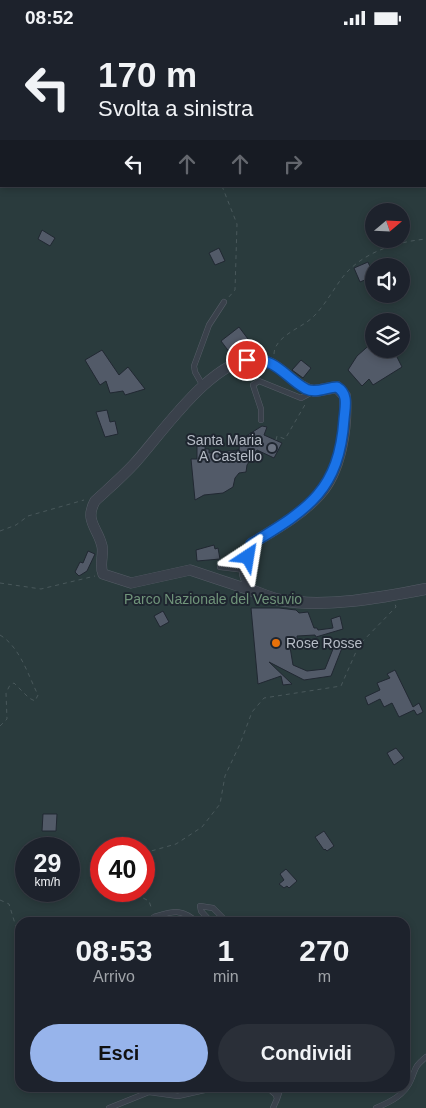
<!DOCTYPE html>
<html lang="it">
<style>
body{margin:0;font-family:Helvetica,sans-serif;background:#2a2f38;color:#f1f3f6;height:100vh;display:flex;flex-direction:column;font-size:19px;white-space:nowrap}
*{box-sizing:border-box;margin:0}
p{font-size:16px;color:#a0a4a9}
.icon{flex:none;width:28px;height:28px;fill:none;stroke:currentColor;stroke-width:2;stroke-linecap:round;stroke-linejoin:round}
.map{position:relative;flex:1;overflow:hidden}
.drawer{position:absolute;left:15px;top:882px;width:395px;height:175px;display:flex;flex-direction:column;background:#1d222c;border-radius:15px;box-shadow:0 2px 8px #0003,0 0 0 1px #3b3f48}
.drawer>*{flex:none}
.guide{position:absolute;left:0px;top:0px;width:426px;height:152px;box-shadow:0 2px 8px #0003,0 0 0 1px #3b3f48;background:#1d222c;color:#f1f3f6;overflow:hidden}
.needle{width:32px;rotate:71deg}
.controls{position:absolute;left:365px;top:168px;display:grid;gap:10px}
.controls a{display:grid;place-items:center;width:45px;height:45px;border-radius:50%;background:#1d222c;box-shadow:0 2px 8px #0003,0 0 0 1px #3b3f48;font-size:25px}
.speed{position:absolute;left:15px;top:802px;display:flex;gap:10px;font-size:25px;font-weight:700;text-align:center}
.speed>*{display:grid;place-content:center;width:65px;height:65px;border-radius:50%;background:#1d222c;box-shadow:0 2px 8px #0003,0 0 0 1px #3b3f48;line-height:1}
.speed small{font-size:12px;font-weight:400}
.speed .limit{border:8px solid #d22;background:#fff;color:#111}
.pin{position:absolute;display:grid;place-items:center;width:42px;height:42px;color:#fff;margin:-21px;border:2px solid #fff;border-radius:50%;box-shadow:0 1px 5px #0007}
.me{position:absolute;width:55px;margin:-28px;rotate:33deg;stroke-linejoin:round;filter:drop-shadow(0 0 4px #0008)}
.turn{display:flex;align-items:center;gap:18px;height:105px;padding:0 15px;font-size:22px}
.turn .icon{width:65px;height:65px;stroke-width:2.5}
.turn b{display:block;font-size:35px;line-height:42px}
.lanes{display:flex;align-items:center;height:48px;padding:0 15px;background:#0003;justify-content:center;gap:25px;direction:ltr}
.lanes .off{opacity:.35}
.eta{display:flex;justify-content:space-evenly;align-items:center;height:85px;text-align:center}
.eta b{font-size:30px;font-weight:700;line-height:35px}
.primary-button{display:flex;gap:10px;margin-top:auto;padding:10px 15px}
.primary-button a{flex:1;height:58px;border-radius:30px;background:#97b4eb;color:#111;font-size:20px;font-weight:700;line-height:58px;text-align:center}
.primary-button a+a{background:#2a2f38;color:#f1f3f6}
.status{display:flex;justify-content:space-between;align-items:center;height:35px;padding:0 25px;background:#1d222c;direction:ltr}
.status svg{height:14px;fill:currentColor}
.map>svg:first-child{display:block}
.green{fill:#2a3b3d;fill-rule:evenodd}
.building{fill:#525a68;stroke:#212832}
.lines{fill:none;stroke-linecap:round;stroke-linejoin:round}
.service-casing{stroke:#555c66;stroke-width:6}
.minor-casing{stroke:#555c66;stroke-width:11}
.tertiary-casing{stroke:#555c66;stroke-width:12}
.path{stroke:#49585b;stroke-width:1;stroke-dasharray:4 4;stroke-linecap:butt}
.service{stroke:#3a414b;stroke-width:5}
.minor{stroke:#3a414b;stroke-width:10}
.tertiary{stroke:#3a414b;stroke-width:11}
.route-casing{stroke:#114b97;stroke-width:12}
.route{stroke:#1a73e8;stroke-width:9}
.worship-dot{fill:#6b7280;stroke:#1f2630;stroke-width:2}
.food-dot{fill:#e8710a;stroke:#1f2630;stroke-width:2}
.labels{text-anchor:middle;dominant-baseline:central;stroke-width:4;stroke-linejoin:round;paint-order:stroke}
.poi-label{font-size:14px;fill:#b6bcc6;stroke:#1f2630;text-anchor:end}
.park-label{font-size:14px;fill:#70947a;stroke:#1f2630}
</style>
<div class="status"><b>08:52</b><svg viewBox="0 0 49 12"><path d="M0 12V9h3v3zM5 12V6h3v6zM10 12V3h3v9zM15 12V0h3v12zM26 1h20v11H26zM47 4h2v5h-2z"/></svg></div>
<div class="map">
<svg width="426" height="1073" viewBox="0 0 426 1073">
<rect width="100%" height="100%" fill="#272e3b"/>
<path class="green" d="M0 0H426V1073H0ZM1 1H425V151H1ZM374 176H401V204H374ZM374 231H401V259H374ZM374 286H401V314H374ZM26 814H69V856H26ZM101 814H144V856H101ZM20 888H405V1052H20Z"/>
<path class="building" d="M42 195 55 203 50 211 38 204Z
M219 213 225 226 215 230 209 218Z
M368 227 374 241 360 247 354 233Z
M239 292 254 312 245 319 233 322 221 306Z
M374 306V314H393L402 332 373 350 369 344 362 351 348 335 357 321Z
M102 315 119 340 128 332 145 354 125 360 123 356 110 358 106 346 100 350 85 325Z
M301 325 311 333 303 343 292 335Z
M107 375 110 387 115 386 118 399 105 402 96 377Z
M262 391 267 392 264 400 282 408 274 423 257 415 247 430 246 437 239 438 235 443 233 452 223 458 204 460 195 465 191 424H197V410L205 408V414H209V418L239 415 240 405Z
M214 510 215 514 218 513 220 524 197 526 196 515Z
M88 516 95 519 87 536 79 541 75 537 80 527 83 528Z
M251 573H279L296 575 299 578 308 577 314 593H317L318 595 333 593 331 584 340 581 343 594 316 602 315 600 297 601V609L290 612 293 630 307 636 325 634 335 609 342 613 331 641 304 645 269 627 292 649 283 650 281 641 258 649Z
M163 576 169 587 160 592 154 581Z
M395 635 413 672 419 668 423 677 417 680 414 675 399 682 392 668 384 672 380 664 368 670 365 662 380 655 377 648 390 643 387 639Z
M396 713 404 723 394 730 387 718Z
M43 779H57L56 796H42Z
M324 796 334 811 327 816 325 814 324 815 315 802Z
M286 834 297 846 289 853 287 851 284 853 279 849 284 845 280 839Z"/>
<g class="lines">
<g class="service-casing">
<path id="service" d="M203 351 195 337 194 331 209 290 224 267
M261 385V374L253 350 259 346 301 363 314 356
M220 532 245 535
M154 882C174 876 182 873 198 888
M212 888 201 876 200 871 213 873 228 888
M267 1052 276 1060 277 1064 273 1073
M277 1064 281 1052
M109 1073 149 1057 178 1061 218 1052
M376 1073C390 1067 405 1060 411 1045 416 1033 414 1032 426 1022"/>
</g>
<g class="minor-casing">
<path id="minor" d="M250 555 190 535 131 548 103 539C99 530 104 520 102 511 98 493 84 486 95 466 108 454 122 442 134 429 160 401 212 323 255 324 281 325 292 352 315 356"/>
</g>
<g class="tertiary-casing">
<path id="tertiary" d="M315 356 337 352 345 361C347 392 341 436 319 460 301 480 274 495 251 509L245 539 250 555C260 558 270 563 280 565 326 573 380 563 426 554"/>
</g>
<path class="path" d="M0 105 1 106
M222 151 237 189 235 255 228 263
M274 319C275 300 303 293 314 281 325 270 333 255 342 243 361 218 395 207 426 204
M276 405 277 401 285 404 306 368
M0 496 16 490 28 481 84 465
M0 548 41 554 95 541
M0 600C20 612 28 640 38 660L35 666 29 663 14 648 10 650 6 658 7 684 0 691
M144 818 176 809 202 792 220 769 225 741 240 709 252 677 264 663 341 651 359 610 396 572 395 569
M144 824 150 836 144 839
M129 856 149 866 152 875
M0 865 9 869 20 905"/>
<use href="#service" class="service"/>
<use href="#minor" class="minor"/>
<use href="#tertiary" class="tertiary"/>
</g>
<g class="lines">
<g class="route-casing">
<path id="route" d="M247 325C277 322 284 342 306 354 316 359 327 352 337 352 349 359 345 372 344 384 339 456 308 474 251 509L248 522"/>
</g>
<use href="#route" class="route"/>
</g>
<circle class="worship-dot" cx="272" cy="413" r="5"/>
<circle class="food-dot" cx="276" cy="608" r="5"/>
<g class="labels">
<g class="poi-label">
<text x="262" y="405">Santa Maria<tspan x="262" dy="16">A Castello</tspan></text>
<text x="286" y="608" text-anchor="start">Rose Rosse</text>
</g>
<g class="park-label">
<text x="213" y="564">Parco Nazionale del Vesuvio</text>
</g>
</g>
</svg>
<div class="controls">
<a><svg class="needle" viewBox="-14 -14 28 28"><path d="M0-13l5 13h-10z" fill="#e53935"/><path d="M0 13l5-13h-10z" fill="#a0a4a9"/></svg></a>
<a><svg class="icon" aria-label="sound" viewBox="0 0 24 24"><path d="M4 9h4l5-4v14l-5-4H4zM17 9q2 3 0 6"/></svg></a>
<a><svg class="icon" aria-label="layers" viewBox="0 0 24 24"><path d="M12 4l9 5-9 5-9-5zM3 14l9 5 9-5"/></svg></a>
</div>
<div class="speed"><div>29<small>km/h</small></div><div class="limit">40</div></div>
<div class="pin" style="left:247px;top:325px;background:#d93025"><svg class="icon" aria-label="arrive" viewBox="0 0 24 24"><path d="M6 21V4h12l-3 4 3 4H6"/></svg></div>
<svg class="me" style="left:248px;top:522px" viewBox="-20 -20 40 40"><path d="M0-17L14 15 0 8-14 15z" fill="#1a73e8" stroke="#fff" stroke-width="4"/></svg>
<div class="guide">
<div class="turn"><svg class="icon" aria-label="left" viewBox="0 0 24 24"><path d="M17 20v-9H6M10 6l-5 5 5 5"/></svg><div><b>170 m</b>Svolta a sinistra</div></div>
<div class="lanes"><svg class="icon" aria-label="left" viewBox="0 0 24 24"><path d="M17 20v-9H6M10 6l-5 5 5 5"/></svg><svg class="icon off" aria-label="ahead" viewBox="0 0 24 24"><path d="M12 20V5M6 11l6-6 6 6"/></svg><svg class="icon off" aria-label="ahead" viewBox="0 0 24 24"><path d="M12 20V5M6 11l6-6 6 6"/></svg><svg class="icon off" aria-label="right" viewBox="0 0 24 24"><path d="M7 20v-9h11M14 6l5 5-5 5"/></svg></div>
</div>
<section class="drawer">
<div class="eta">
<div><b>08:53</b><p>Arrivo</p></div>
<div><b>1</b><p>min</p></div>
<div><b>270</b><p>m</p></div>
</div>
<div class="primary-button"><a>Esci</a><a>Condividi</a></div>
</section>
</div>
